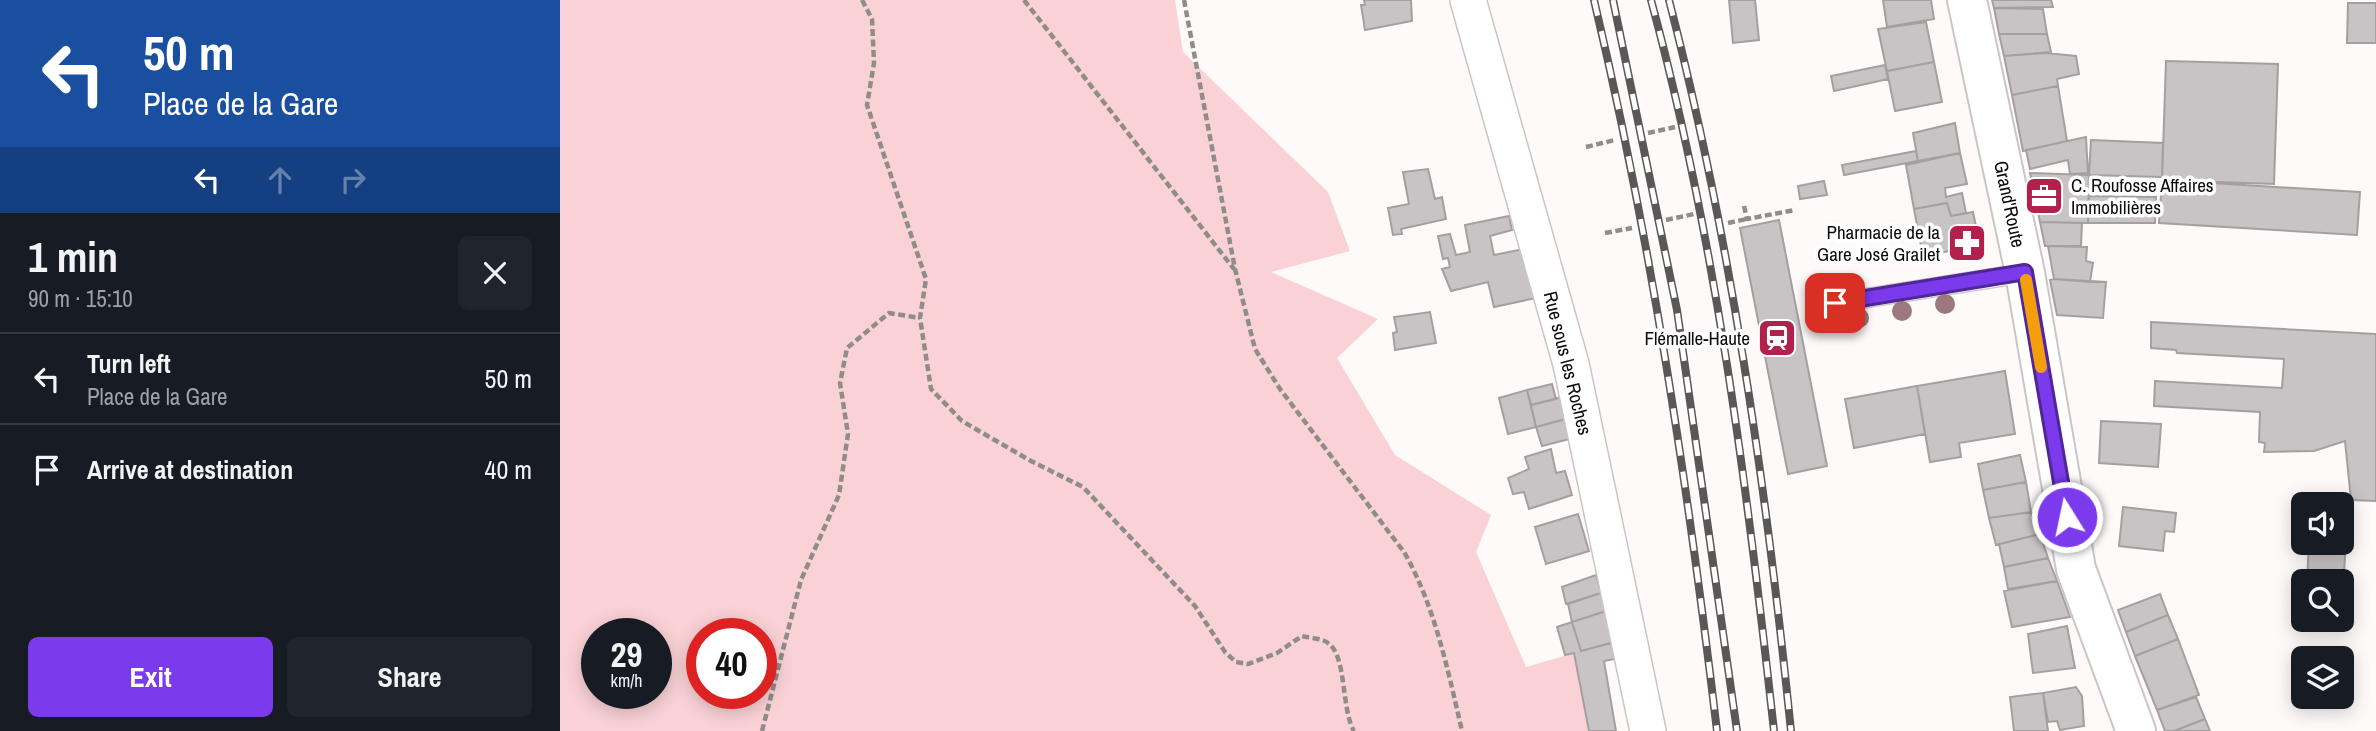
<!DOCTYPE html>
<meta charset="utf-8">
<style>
body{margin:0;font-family:"Archivo Narrow",sans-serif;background:#20242c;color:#f1f3f6;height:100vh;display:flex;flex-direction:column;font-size:26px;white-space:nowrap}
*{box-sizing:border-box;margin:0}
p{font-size:23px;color:#9ea1a6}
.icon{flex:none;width:38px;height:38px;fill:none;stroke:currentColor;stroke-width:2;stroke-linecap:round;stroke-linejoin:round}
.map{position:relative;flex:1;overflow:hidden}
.sheet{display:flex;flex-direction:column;background:#171b24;width:560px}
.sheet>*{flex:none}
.banner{background:#1a4fa0;color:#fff;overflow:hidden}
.controls{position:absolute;left:1731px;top:492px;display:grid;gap:14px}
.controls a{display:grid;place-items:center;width:63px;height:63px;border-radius:10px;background:#171b24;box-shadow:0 4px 18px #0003;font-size:35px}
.speed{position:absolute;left:21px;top:618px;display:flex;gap:14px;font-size:35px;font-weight:700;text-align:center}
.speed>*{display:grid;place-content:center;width:91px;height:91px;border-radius:50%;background:#171b24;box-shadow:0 4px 18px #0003;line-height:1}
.speed small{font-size:18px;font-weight:400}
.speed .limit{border:10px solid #d22;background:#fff;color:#111}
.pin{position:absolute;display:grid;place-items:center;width:60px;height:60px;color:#fff;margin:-30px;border-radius:14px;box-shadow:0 4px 10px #0006}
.me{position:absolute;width:77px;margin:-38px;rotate:350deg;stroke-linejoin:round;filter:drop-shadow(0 0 5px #0008)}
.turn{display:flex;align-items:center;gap:24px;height:147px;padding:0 28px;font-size:32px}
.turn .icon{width:91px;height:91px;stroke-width:2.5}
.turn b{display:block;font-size:49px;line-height:60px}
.lanes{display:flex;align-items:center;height:66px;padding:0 28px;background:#0003;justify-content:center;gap:35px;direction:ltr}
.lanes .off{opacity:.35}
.round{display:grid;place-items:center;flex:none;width:74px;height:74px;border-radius:10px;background:#20242c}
.overview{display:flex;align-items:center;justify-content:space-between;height:119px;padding:0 28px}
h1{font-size:42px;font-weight:700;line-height:52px}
.button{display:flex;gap:14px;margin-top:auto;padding:14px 28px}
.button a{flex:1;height:80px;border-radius:10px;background:#7c3aed;color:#fff;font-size:28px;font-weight:700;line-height:80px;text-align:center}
.button a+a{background:#20242c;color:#f1f3f6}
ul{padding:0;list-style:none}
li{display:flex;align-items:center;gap:21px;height:91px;padding:0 28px;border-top:2px solid #363941}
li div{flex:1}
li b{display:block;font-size:26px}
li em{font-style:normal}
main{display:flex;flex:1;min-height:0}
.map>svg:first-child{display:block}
.green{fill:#fad2d6;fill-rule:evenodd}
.building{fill:#c8c3c4;stroke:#a4a0a0;stroke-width:2}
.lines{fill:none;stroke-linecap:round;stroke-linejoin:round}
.lane-casing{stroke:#cac6c6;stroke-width:21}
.street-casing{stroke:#cac6c6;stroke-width:38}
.secondary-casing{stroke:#cac6c6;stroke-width:42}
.path{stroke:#8f8c8c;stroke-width:4.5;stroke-dasharray:7 3.5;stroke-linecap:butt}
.lane{stroke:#fff;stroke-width:18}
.street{stroke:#fff;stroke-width:35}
.secondary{stroke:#fff;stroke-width:38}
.rail-casing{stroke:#595757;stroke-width:8}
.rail{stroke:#fff;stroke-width:5;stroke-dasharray:16;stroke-linecap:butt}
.tree{fill:#9d7881}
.route-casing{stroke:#51269a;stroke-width:18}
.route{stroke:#7c3aed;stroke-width:12}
.slow{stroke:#f59e0b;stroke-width:12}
.labels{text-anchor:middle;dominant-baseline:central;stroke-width:7;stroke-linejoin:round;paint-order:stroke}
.poi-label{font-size:19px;fill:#0c0b0b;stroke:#fff;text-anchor:end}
.street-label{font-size:19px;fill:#0c0b0b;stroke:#fff}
</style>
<main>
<section class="sheet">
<div class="banner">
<div class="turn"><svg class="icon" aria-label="left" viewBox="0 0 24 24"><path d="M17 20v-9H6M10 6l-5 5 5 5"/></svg><div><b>50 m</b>Place de la Gare</div></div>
<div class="lanes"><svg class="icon" aria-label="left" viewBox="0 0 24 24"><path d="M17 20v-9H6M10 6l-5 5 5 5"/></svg><svg class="icon off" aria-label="ahead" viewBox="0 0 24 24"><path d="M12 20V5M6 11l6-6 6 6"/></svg><svg class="icon off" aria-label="right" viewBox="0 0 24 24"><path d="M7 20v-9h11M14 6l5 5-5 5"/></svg></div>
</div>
<div class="overview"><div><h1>1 min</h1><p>90 m · 15:10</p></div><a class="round"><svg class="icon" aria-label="close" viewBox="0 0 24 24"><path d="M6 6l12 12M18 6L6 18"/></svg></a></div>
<ul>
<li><svg class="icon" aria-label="left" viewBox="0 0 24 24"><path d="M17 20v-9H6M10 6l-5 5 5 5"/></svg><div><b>Turn left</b><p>Place de la Gare</p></div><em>50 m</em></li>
<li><svg class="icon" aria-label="arrive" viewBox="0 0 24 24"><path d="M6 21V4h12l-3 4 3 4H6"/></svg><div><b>Arrive at destination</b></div><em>40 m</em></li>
</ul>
<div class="button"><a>Exit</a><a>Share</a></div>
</section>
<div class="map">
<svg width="1816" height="731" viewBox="0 0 1816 731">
<rect width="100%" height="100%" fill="#fffafa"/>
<path class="green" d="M0 0H615L623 52 768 192 790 251 711 272 818 319 777 358 835 455 931 515 916 552 966 667 1014 653 1029 731H0ZM37 634H96V693H37ZM142 634H201V693H142Z"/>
<path class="building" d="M804 0H851L852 21 805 30 801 5H805Z
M1169 0H1195L1199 40 1173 43Z
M1323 0H1371L1374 19 1327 27Z
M1432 0H1491L1493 7 1434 8Z
M1788 3H1816V43H1787Z
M1434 8 1483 9 1487 34H1439Z
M1366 22 1374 62 1327 71 1318 29Z
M1439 34H1487L1491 52 1444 56Z
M1486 53 1516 56 1519 74 1497 79 1498 86 1452 95 1444 56Z
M1606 61 1718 64 1714 184 1602 180Z
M1374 62 1382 102 1335 111 1327 71Z
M1325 65 1328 79 1274 91 1271 76Z
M1498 86 1507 141 1463 151 1452 95Z
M1395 123 1400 153 1358 161 1353 133Z
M1526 137 1528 173 1510 174 1508 160 1470 169 1466 150Z
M1531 140 1603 143 1602 177 1529 175Z
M1356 151 1358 161 1284 175 1282 165Z
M1400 153 1407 184 1385 188 1386 197 1402 193 1406 213 1391 216 1387 203 1354 209 1346 165Z
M868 169 875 199 882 197 886 219 841 229 842 234 833 235 828 208 849 204 843 172Z
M1470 173 1529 175 1528 223 1480 222Z
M1602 180 1800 192 1797 235 1599 223Z
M1264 181 1267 195 1240 199 1238 186Z
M1529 196 1596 197 1595 223H1528Z
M1387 203 1391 216 1413 212 1420 246 1411 255 1394 258 1393 250 1363 257 1354 209Z
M949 216 952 230 930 236 934 255 968 248 976 298 934 307 928 282 891 291 882 269 890 267 888 258 883 259 878 236 890 234 896 255 910 252 905 225Z
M1219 220 1267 466 1228 474 1180 228Z
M1480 222 1522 223 1521 246H1485Z
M1488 246 1527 247 1526 261 1533 263 1530 282 1494 279Z
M1494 279 1546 282 1543 318 1497 315 1490 280Z
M870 312 876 343 835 350 833 333 837 332 834 317Z
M1591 322 1816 334V501L1791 500 1785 441 1754 451 1704 452 1705 443 1699 442 1700 412 1594 406 1595 381 1722 388 1724 359 1617 353 1616 350 1591 348Z
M1445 371 1455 434 1399 443 1401 457 1370 462 1357 386Z
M992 384 996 399 971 405 967 390Z
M1357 386 1365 434 1294 448 1285 399Z
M967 390 976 427 948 434 939 398Z
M1014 394 1020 415 976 427 971 405Z
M1020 415 1025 435 982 446 976 427Z
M1541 421 1601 424 1598 467 1539 463Z
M991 449 996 473 1005 471 1012 495 969 509 964 492 953 494 948 478 969 469 965 457Z
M1460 455 1466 482 1423 490 1418 464Z
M1466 482 1471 512 1429 518 1423 490Z
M1563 507 1616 513 1614 532 1605 531 1603 551 1559 546Z
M1471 512 1480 534 1436 545 1429 518Z
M1018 514 1029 551 986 564 975 527Z
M1782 520H1787L1783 591 1782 581H1747L1749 542H1782Z
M1480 534 1488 558 1444 567 1439 544Z
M1488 558 1497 581 1448 589 1444 567Z
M1036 575 1041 593 1006 604 1002 587Z
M1497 581 1510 617 1452 627 1444 591Z
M1041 593 1046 611 1012 622 1008 604Z
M1600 594 1608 615 1566 632 1558 610Z
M1046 611 1054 642 1021 651 1012 622Z
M1608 615 1618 639 1575 656 1566 632Z
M1012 622 1021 651 1051 643 1055 659 1044 661 1056 731H1029L1014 653 1005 655 997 627Z
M1507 626 1515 668 1473 673 1468 634Z
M1618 639 1639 695 1597 710 1575 656Z
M1516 687 1522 696 1524 726 1500 730 1497 721 1488 722 1483 693Z
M1483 693 1488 731H1454L1450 697Z
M1636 697 1645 719 1614 731H1605L1597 710Z
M1645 719 1650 731H1614Z"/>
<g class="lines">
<g class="lane-casing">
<path id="lane" d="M1275 303 1465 273"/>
</g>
<g class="street-casing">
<path id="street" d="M908 0 1011 364 1088 731"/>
</g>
<g class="secondary-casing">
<path id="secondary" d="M1407 0 1465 273 1516 569 1576 731"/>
</g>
<path class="path" d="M302 0 312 19 314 63 307 105 366 279 360 318 371 389 402 421 471 461 523 487 635 606 665 652 676 662 688 664 717 653 742 636C749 638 762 638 768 643 787 656 781 709 794 731
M464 0 674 269
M624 0 675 269 695 349 720 389 844 552C875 606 888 671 902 731
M1088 133 1115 127
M1026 147 1055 140
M1184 206 1187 219 1235 210
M1106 220 1134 214
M1168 223 1187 219
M1045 233 1072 228
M202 731 241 580 279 495 288 434 280 383 287 348 329 313 360 318"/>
<use href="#lane" class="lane"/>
<use href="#street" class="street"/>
<use href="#secondary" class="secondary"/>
<g class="rail-casing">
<path id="rail" d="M1034 0C1091 240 1128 486 1157 731
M1053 0 1117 310 1177 731
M1091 0C1156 240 1187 485 1214 731
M1109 0C1171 240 1206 484 1231 731"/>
</g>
<use href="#rail" class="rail"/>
</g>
<g class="tree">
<circle cx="1385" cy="304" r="10"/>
<circle cx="1342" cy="311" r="10"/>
<circle cx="1299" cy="318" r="10"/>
</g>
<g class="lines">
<g class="route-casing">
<path id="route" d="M1275 303 1465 272 1507 517"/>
</g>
<use href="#route" class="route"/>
<path class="slow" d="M1466 280 1481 367"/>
</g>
<defs>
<g id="office-square" transform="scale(2.0125)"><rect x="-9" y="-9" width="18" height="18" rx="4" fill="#b2214c" stroke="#fff"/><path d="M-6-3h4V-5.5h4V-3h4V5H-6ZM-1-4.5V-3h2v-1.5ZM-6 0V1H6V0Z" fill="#fff"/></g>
<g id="pharmacy-square" transform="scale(2.0125)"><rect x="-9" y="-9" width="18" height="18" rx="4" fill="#b2214c" stroke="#fff"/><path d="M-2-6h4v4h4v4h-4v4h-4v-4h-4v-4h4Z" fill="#fff"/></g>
<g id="station-square" transform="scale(2.0125)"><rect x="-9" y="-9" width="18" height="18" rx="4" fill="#b2214c" stroke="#fff"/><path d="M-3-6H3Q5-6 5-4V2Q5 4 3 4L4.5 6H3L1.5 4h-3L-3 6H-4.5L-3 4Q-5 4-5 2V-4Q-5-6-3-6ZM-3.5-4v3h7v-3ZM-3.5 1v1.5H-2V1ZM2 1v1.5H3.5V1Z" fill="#fff"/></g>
</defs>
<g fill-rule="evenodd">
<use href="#office-square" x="1484" y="196"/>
<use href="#pharmacy-square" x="1407" y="243"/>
<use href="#station-square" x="1217" y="338"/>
</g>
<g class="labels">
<g class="poi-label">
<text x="1511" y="185" text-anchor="start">C. Roufosse Affaires<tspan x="1511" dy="22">Immobilières</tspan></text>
<text x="1380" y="232">Pharmacie de la<tspan x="1380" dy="22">Gare José Grailet</tspan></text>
<text x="1190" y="338">Flémalle-Haute</text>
</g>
<g class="street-label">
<text transform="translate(1450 204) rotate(78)">Grand'Route</text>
<text transform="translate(1008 363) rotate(76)">Rue sous les Roches</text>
</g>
</g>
</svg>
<div class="controls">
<a><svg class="icon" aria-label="sound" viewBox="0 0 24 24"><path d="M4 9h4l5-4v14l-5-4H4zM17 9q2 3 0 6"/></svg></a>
<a><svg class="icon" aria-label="search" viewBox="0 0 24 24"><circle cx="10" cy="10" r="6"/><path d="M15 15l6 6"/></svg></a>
<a><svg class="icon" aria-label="layers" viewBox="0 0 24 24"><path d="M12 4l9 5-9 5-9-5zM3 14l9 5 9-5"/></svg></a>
</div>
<div class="speed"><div>29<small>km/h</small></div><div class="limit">40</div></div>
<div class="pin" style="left:1275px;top:303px;background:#d93025"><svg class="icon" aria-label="arrive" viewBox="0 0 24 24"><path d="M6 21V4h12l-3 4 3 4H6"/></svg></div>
<svg class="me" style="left:1507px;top:517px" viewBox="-20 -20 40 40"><circle r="17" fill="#7c3aed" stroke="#fff" stroke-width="3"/><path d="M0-11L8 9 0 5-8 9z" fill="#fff"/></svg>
</div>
</main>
